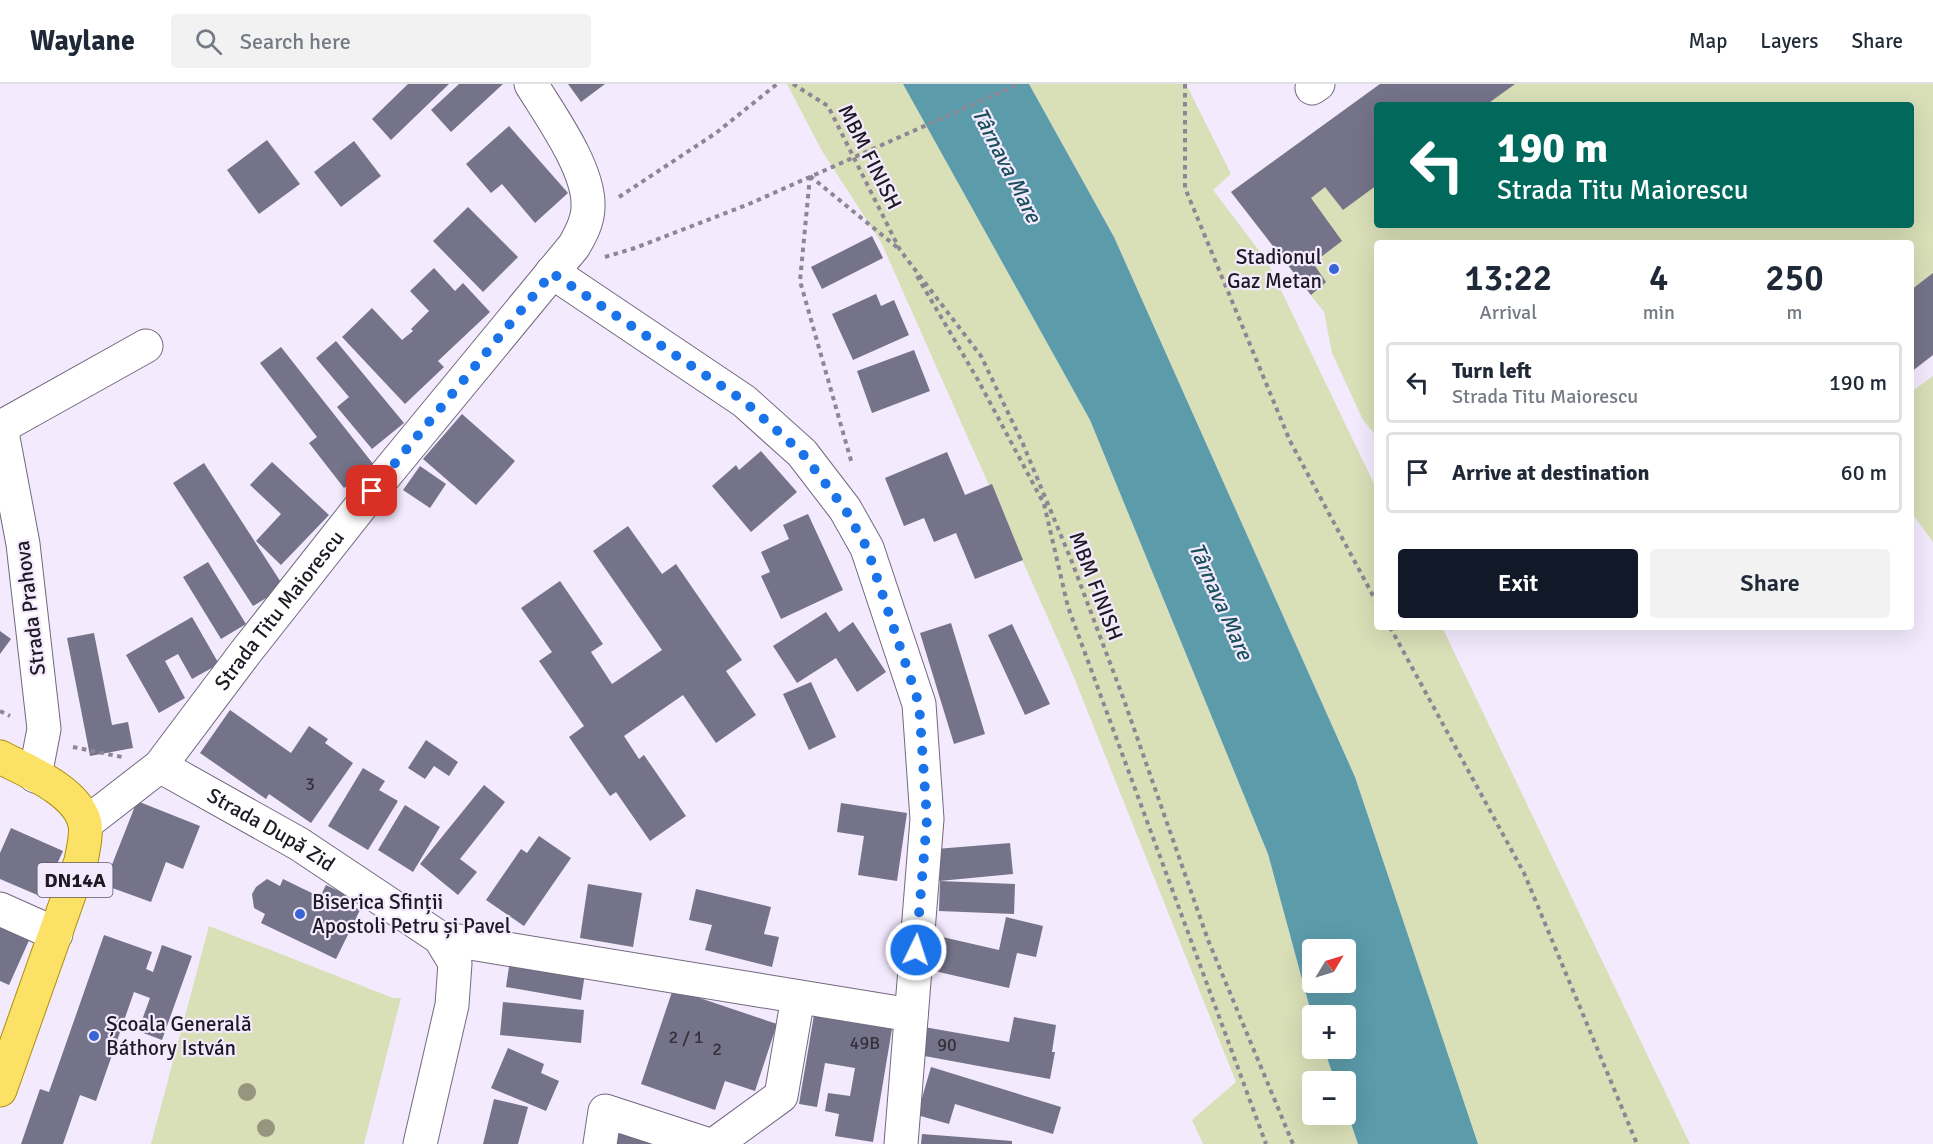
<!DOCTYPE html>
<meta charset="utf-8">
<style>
body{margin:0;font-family:Signika,sans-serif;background:#f2f2f3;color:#1f2937;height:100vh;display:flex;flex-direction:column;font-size:22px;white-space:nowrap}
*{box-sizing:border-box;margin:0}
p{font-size:20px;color:#747a83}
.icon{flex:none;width:33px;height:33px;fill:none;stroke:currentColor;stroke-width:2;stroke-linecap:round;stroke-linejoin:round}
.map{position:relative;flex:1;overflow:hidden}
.details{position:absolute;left:1374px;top:156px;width:540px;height:390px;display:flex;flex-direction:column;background:#fff;border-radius:6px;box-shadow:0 6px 24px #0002}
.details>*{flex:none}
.hud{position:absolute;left:1374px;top:18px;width:540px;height:126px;border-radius:6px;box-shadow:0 6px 24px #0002;background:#00695c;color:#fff;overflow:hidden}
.needle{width:39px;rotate:52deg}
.buttons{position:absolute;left:1302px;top:855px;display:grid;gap:12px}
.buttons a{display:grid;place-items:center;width:54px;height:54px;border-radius:6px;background:#fff;box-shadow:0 6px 24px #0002;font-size:30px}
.pin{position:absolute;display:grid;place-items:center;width:51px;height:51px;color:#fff;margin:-26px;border-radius:12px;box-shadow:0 3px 9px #0006}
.me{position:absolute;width:66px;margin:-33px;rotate:4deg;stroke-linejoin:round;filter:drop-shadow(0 0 4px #0008)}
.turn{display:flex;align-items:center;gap:21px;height:126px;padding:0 24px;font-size:27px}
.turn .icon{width:78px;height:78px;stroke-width:2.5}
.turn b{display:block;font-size:42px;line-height:51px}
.eta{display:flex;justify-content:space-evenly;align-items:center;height:102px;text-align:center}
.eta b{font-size:36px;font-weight:600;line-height:42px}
.button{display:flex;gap:12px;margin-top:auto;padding:12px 24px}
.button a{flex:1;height:69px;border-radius:6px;background:#111827;color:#fff;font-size:24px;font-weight:600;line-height:69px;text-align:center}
.button a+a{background:#f2f2f3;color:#1f2937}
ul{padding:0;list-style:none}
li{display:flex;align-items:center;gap:18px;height:81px;margin:0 12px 9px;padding:0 12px;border:3px solid #e0e1e3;border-radius:6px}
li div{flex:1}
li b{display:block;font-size:22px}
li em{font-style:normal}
header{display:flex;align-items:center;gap:36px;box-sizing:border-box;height:84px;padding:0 30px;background:#fff;border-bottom:2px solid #e0e1e3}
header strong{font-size:28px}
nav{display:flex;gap:33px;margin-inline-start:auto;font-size:21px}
.search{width:420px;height:54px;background:#f2f2f3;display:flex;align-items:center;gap:15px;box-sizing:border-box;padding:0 21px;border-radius:6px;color:#747a83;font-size:22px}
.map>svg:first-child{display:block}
.green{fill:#d9dfb7;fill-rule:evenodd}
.water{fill:#5c9baa;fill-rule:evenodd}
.building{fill:#747389}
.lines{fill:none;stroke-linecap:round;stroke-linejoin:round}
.minor-casing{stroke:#72697e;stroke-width:35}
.major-casing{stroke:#ac8f0c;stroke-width:35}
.path{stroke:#8d8695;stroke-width:4;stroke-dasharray:4.5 4.5;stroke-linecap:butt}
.minor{stroke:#fff;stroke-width:33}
.major{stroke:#fbe266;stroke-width:33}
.tree{fill:#96957e}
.route{stroke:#1a73e8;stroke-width:10;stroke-dasharray:0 18}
.poi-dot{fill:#3765d5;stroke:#f3eafe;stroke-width:2}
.labels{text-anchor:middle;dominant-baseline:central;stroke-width:4.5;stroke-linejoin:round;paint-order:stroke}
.number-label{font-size:18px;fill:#34303c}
.shield{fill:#f3eafe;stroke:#5e5865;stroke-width:1.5}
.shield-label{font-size:20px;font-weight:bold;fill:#1e1a23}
.street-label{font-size:21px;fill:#1e1a23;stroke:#f3eafe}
.poi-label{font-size:21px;fill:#1e1a23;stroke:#f3eafe;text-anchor:start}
.water-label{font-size:22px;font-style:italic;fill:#184f5b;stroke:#f3eafe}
</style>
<header>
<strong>Waylane</strong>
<div class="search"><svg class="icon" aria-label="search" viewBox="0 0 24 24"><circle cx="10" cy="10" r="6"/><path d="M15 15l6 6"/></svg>Search here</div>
<nav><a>Map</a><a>Layers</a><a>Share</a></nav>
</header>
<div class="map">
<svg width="1933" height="1060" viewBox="0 0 1933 1060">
<rect width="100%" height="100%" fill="#f3eafe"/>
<path class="green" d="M787 0H903L1090 336 1268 770 1312 932V964L1324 965 1335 997 1312 998V1030H1346V1025L1358 1060H1203L1192 1036 1236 998 1071 586 881 158 822 67Z
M1029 0H1186L1231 90 1213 106 1267 177 1377 406V543H1442L1690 1060H1478L1355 693 1114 153Z
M1380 0H1933V271L1911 288V159H1377V353L1363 336 1332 269 1324 228 1231 108ZM1377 21H1911V141H1377Z
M1933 292V458L1911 428V308Z
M209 842 393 914H401L364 1060H151Z"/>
<path class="water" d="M903 0H1029L1114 153 1355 693 1478 1060H1358L1346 1025V998L1335 997 1324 965 1346 964V932H1312L1268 770 1090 336ZM1312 866H1346V898H1312Z"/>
<path class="building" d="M408 0H449L391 56 372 35Z
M459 0H503L451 48 431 26Z
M568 0H605L581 18Z
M1380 0H1515L1486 21H1377V101L1343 126 1325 103 1311 114 1342 157 1313 179 1326 198 1311 211 1231 108Z
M509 42 568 109 535 139 502 100 491 109 466 80Z
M267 56 300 100 259 130 227 86Z
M354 57 381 92 341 123 314 88Z
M468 123 518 173 483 208 433 157Z
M872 152 883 174 822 205 811 183Z
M434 184 455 207 463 199 490 228 438 277 444 283 405 320 342 253 372 224 402 256 413 247 411 245 429 227 410 207Z
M1933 189V271L1911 288V206Z
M876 210 881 222 894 216 909 251 853 276 832 230Z
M336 257 404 339 372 365 337 323 349 313 316 274Z
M281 263 374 381 344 404 309 359 317 353 260 279Z
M914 266 930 307 872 329 857 287Z
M462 330 515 377 476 421 423 375Z
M761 367 797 408 751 448 712 402 736 381 739 386Z
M947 368 965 411 992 400 1023 476 975 495 956 449 934 458 924 434 904 442 885 394Z
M272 378 329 431 281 481 256 457 281 430 250 401Z
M204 379 284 503 253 522 173 399Z
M420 382 446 400 430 424 403 406Z
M808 430 843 506 781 535 761 492 770 488 761 468 789 455 783 441Z
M628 442 662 490 676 480 742 576 726 587 756 631 716 659 683 611 624 652 639 675 644 671 686 732 650 757 616 708 610 712 569 653 584 642 539 577 552 568 521 524 560 497 603 560 591 568 612 600 662 566 593 467Z
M208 478 246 540 221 555 183 493Z
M826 528 839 548 853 538 886 588 857 608 836 574 797 599 773 562Z
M192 533 219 580 192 595 178 570 165 577 185 614 159 629 126 571Z
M951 539 985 650 954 660 920 549Z
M1012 540 1050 620 1025 631 988 551Z
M0 547 11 555 0 570Z
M94 549 112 641 128 638 133 664 90 672 67 554Z
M811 598 836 653 809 666 783 610Z
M230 626 291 669 309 642 328 655 325 659 353 679 311 739 269 710 266 715 200 669Z
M426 656 458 678 449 692 434 682 425 695 408 684Z
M363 684 385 697 379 706 398 717 368 766 328 742Z
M484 701 505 718 460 775 477 788 458 811 420 780Z
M137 717 200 742 183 785 166 778 151 818 104 801Z
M841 719 907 729 897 797 858 791 864 752 837 748Z
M405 721 440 743 413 788 378 766Z
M11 744 63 767 42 813 0 795V769Z
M539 752 571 774 524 842 486 816 521 765 527 769Z
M1010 759 1013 790 939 797 936 765Z
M267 795 280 802 283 795 320 813 326 801 349 812 346 819 360 826 336 875 261 839 265 830 254 824 252 810 256 803Z
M940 797 1015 800 1014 830 939 827Z
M588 800 642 809 633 863 580 854Z
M696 805 771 823 764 850 779 853 772 883 705 866 712 841 689 836Z
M1006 833 1043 842 1036 873 1017 869 1009 904 930 886 938 852 999 866Z
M0 839 31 852 9 901 0 897Z
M104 851 152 868 146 885 153 888 162 861 192 872 162 956 138 947 150 914 134 908 96 1017 80 1011 63 1060H21L40 1005 49 1008Z
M510 876 585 889 581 916 506 903Z
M673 905 777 940 755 1007 725 997 715 1026 641 1000Z
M503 918 584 926 581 959 500 951Z
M814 931 892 945 873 1058 835 1052 839 1030 825 1027 828 1009 850 1012 855 984 825 979 817 1023 799 1020Z
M1014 933 1056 941 1052 968H1055L1050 995 919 971 924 943 1009 958Z
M508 964 544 980 541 989 559 997 546 1027 491 1004Z
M931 983 1061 1023 1053 1050 955 1020 949 1040 917 1031Z
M494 1015 528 1023 518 1060H483Z
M616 1038 675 1060H607Z
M922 1050 1012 1057V1060H921Z"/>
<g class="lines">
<g class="minor-casing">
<g id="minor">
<path d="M1312 4 1318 0"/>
<path d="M552 188 744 317 802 369 845 425 867 464 919 620 927 735 901 1060"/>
<path id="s1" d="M160 682 299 760 440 854 455 879 452 921 420 1060"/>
<path d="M35 692 44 645 23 460 1 343 146 262"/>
<path id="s2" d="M85 740 160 682 245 569 387 389 574 162C581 150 588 137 588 123 590 86 550 31 531 0"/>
<path d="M0 825 56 850"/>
<path d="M440 854 911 931"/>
<path d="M600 1060 605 1027 706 1060"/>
<path d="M715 1060 781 1012 798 913"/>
</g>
</g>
<g class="major-casing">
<path id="major" d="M0 673C27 687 78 707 85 740 87 751 83 766 81 777L0 1006"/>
</g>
<path class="path" d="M793 0 828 22 900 166 981 272 1023 360 1072 478 1124 616 1208 856 1293 1060
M1185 0V104L1290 357 1377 519
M810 92 898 164
M810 92 800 197 852 380
M619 113 716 49 777 0
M605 173 635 164 749 120 1019 0
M917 192 978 296 1044 420 1068 523 1266 1060
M1390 543 1524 789 1637 1060
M0 627 10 632
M73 663 122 673"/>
<use href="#minor" class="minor"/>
<use href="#major" class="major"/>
</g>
<g class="tree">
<circle cx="247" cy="1008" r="9"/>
<circle cx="266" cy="1044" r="9"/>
</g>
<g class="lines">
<path class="route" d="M372 407 552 189 744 317 802 369 845 425 867 464 919 620 927 735 916 866"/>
</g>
<g class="poi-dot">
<circle cx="1334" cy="185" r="6"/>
<circle cx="300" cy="830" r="6"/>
<circle cx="94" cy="952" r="6"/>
</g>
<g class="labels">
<g class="number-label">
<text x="310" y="700">3</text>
<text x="686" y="953">2 / 1</text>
<text x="865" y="959">49B</text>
<text x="947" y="961">90</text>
<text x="717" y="965">2</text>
</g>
<rect class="shield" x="37.5" y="779" width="75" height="34" rx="4.5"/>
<g class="shield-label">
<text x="75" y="796">DN14A</text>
</g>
<g class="street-label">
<text transform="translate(870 73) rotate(63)">MBM FINISH</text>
<text transform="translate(1096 502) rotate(69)">MBM FINISH</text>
<text transform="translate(30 524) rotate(-97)">Strada Prahova</text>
<text stroke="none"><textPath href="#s2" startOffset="291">Strada Titu Maiorescu</textPath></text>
<text stroke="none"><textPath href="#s1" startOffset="128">Strada După Zid</textPath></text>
</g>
<g class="poi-label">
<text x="1322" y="173" text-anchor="end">Stadionul<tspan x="1322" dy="24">Gaz Metan</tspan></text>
<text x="312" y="818">Biserica Sfinții<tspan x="312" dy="24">Apostoli Petru și Pavel</tspan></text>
<text x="106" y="940">Școala Generală<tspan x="106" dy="24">Báthory István</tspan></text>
</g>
<g class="water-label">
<text transform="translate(1007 81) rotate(63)">Târnava Mare</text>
<text transform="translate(1221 517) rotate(66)">Târnava Mare</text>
</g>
</g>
</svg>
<div class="buttons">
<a><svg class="needle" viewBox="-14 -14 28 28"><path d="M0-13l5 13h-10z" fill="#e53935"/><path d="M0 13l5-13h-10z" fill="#747a83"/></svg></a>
<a>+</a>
<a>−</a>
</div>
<div class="pin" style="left:372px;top:407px;background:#d93025"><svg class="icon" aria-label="arrive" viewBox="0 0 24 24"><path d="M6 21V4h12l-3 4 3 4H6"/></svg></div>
<svg class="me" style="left:916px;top:866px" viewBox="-20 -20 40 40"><circle r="17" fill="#1a73e8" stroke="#fff" stroke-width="3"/><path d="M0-11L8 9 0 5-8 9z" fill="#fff"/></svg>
<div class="hud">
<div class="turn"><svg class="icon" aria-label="left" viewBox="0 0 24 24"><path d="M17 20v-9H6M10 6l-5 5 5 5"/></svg><div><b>190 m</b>Strada Titu Maiorescu</div></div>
</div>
<section class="details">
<div class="eta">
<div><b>13:22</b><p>Arrival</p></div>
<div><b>4</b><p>min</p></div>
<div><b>250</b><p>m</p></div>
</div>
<ul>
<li><svg class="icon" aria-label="left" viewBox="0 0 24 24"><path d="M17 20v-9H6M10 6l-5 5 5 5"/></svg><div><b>Turn left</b><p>Strada Titu Maiorescu</p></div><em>190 m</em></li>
<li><svg class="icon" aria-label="arrive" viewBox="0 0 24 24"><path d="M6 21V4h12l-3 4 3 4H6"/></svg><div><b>Arrive at destination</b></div><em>60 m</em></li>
</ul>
<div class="button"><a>Exit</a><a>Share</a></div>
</section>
</div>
